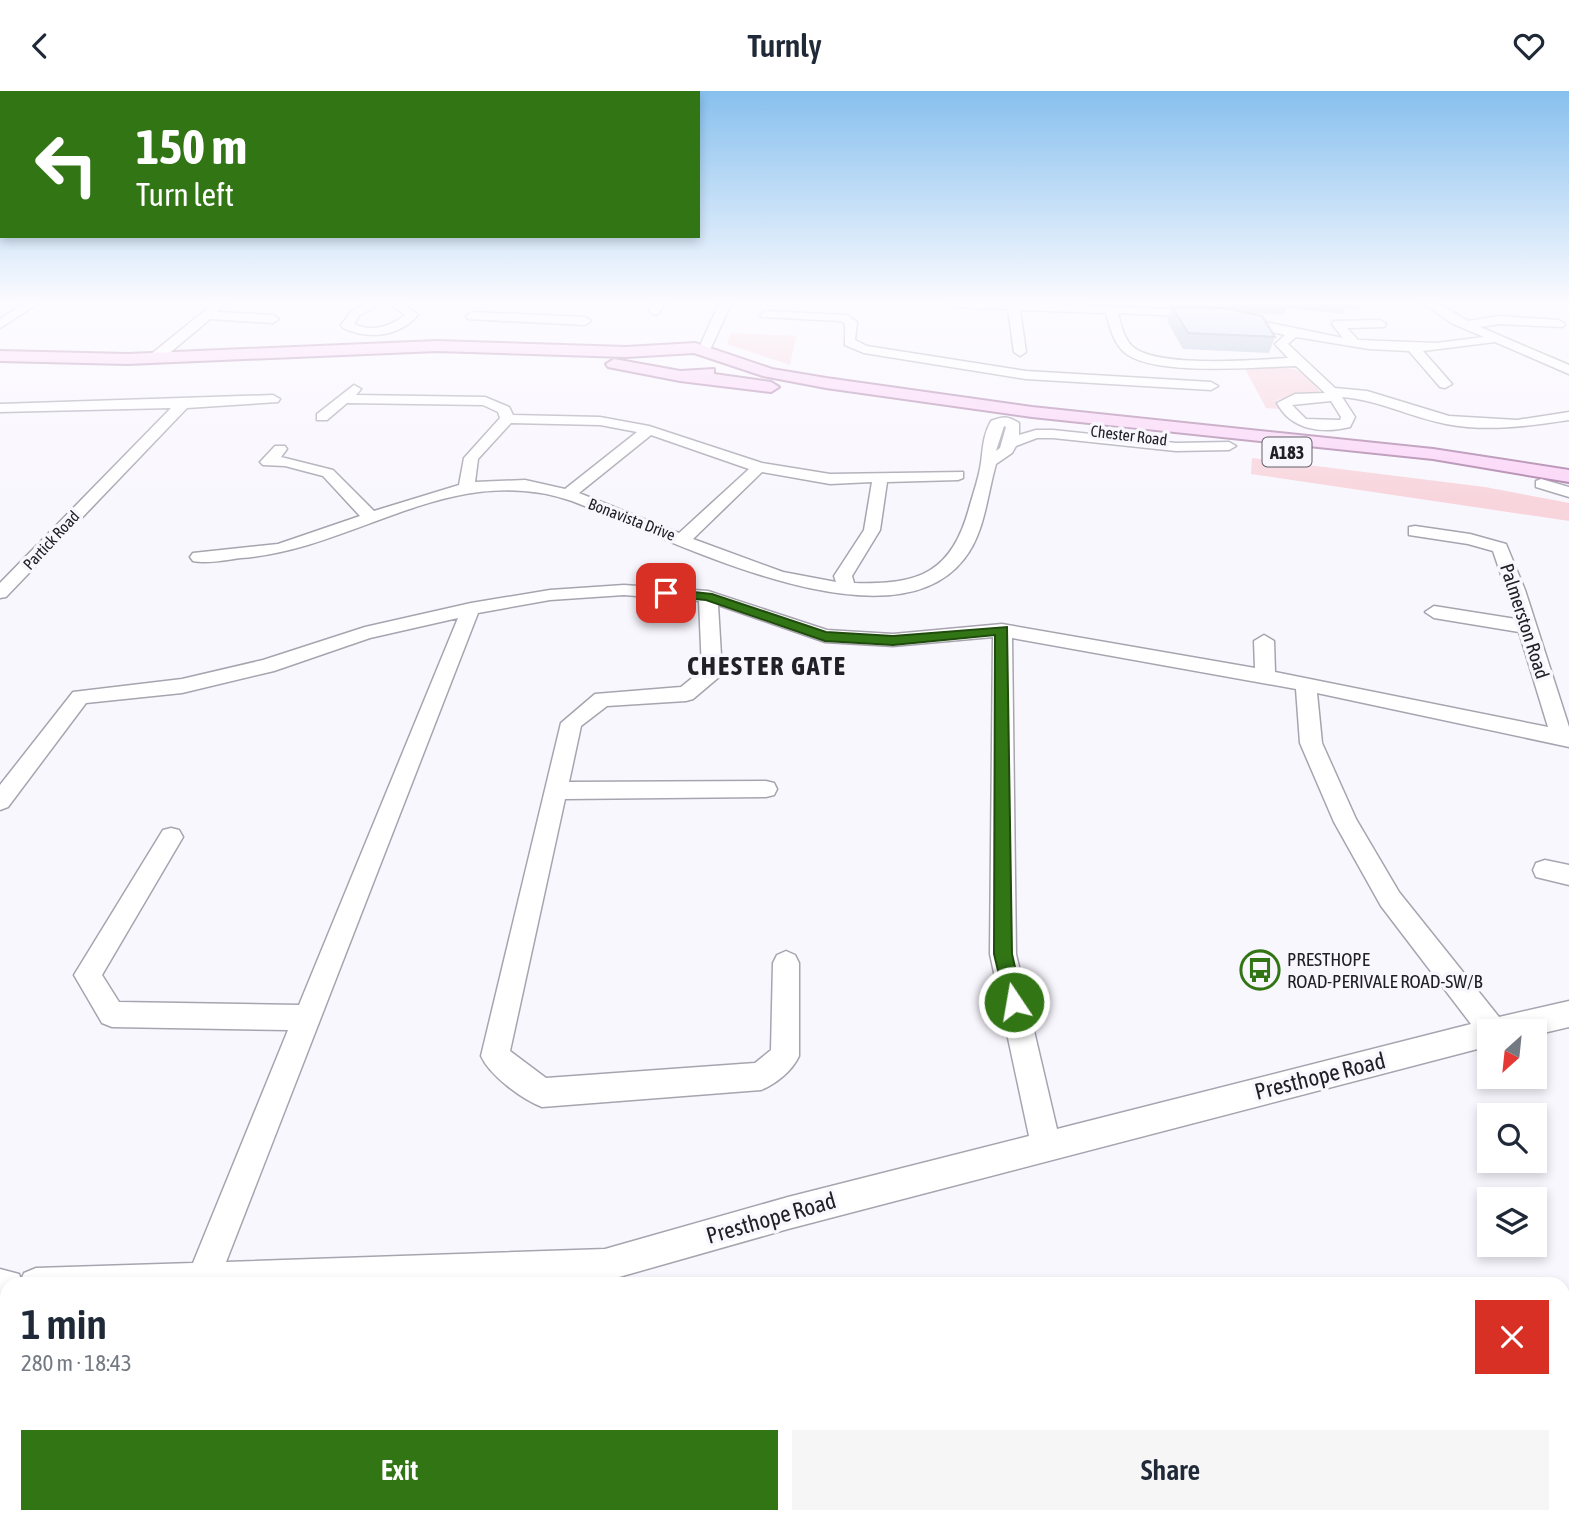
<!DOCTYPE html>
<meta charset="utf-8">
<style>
body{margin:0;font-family:"Asap Condensed",sans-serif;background:#f6f6f7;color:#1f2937;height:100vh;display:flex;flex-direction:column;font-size:26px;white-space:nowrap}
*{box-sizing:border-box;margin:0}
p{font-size:23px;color:#747a83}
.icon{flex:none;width:38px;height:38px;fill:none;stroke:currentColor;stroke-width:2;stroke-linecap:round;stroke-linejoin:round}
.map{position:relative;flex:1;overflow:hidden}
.panel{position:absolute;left:0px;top:1186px;width:1570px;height:247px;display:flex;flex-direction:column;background:#fff;border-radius:21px 21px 0 0;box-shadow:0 4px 10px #0003}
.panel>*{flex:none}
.banner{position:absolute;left:0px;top:0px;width:700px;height:147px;box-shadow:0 4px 10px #0003;background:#317515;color:#fff;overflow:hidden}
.needle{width:46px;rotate:207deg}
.tools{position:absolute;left:1477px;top:928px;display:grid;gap:14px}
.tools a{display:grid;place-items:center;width:70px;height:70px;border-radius:0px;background:#fff;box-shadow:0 4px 10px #0003;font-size:35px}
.pin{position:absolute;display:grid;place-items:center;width:60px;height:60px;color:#fff;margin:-30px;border-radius:14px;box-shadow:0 4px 10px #0006}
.me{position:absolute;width:77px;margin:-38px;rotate:348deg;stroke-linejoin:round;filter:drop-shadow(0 0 5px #0008)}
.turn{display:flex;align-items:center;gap:24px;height:147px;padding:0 21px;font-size:32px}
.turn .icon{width:91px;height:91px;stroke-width:2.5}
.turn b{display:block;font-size:49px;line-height:60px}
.round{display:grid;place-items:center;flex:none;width:74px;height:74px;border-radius:0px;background:#f6f6f7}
.headline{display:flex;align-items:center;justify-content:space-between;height:119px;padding:0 21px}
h1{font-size:42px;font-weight:600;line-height:52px}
.action{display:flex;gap:14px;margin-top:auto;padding:14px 21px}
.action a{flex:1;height:80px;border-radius:0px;background:#317515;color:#fff;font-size:28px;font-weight:600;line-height:80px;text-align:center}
.action a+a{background:#f6f6f7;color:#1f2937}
header{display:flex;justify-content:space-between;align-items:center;height:91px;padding:0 21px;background:#fff;font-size:32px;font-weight:600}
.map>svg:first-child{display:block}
.green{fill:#f8d4dc}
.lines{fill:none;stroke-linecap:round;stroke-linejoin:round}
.minor-casing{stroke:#a7a4af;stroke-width:3}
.major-casing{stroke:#ad82aa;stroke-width:4}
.minor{fill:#fff;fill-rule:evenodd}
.major{fill:#fbd4f7;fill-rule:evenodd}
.wall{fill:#b5c1d8}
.building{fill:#d3e0fb;stroke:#949db0;stroke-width:2}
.route{fill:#317515;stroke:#204c0e;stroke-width:2}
.labels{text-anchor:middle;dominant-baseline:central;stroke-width:7;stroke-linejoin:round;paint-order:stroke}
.far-street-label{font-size:16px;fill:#212025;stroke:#f9f7fe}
.shield{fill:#f9f7fe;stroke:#626066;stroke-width:2}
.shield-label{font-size:18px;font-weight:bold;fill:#212025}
.street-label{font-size:19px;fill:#212025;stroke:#f9f7fe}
.poi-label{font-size:19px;fill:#212025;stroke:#f9f7fe;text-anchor:start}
.near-street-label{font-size:23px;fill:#212025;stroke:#f9f7fe}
.district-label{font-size:26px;font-weight:bold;letter-spacing:2px;fill:#212025;stroke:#f9f7fe}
</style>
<header><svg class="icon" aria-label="back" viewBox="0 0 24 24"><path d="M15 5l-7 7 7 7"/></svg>Turnly<svg class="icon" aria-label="heart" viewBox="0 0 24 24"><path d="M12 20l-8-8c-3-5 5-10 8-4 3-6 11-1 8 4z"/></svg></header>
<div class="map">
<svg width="1569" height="1432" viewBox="0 0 1569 1432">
<rect width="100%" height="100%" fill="#f9f7fe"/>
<path class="green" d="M731 242 796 245 790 274 727 253Z
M1280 275 1304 281 1320 301 1277 309 1279 318 1266 317 1244 276Z
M1252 367 1485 396 1559 410 1569 412V430L1251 383Z"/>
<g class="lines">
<g class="minor-casing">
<path id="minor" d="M23 213H37L0 237V228Z
M213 213H226L217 221 273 224 279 228 273 232 210 228 160 270H150V264Z
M364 213H379L359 225 354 233C372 241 390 236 405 224L390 213H404L418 224C399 246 368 249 343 237L341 234 351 221Z
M652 213H664L659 222 655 224 649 220Z
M719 213H731L710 259 700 262 698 259Z
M949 213H1060L1205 220V224L1201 226 1118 222C1121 234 1124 248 1133 256 1158 277 1255 269 1288 267L1275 253 1285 244 1237 233V227L1241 226 1343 247 1332 233 1334 230 1380 229 1386 233 1384 236 1347 237 1358 249 1436 252 1484 246 1451 232 1425 213H1439L1468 230 1500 225 1559 229 1565 233 1563 236 1500 233 1480 236 1569 274V283L1495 251 1423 260 1452 293 1445 297 1440 296 1409 260 1369 258 1296 246 1288 253 1335 297 1367 300 1449 325 1517 329 1569 321V329C1529 335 1487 341 1446 333 1410 326 1379 309 1342 306L1355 326 1350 336C1322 343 1291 339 1277 312L1295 303 1325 302 1296 275C1259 276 1151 286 1124 261 1113 251 1110 236 1106 222L1020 219 1026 261 1020 265 1014 261 1008 218 955 216ZM1331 310 1341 326 1340 329 1306 328 1292 314Z
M766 220 847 224 857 231 855 249 867 255 1026 280 1211 291 1218 295 1211 299 1026 288 864 262 845 254V233L841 230 762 226 760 224Z
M472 221 585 226 591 230 585 234 468 228 466 225Z
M354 294 361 298 356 304 485 306 509 316 513 324 600 326 649 335 762 372 830 383 963 381V387L958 389 887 391 880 439 852 485 854 492C920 494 952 482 970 414 974 400 979 386 981 372 983 357 983 344 991 330 1003 325 1008 325 1019 332V344L1036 339H1053L1176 352 1229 351 1236 355 1229 359 1176 360 1053 347H1037L1016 355 1012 362 996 373C987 404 985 442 964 468 889 565 660 443 572 410 450 369 358 458 241 467 226 469 207 473 193 470L190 466 193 462 278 453 360 425 323 385 285 375 263 374 260 371 275 355H285L287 358 281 366 333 379 374 420 459 394 464 367 500 327 498 321 483 314 347 312 327 329H317V323ZM511 332 600 334 637 341 565 398 525 389 475 391 478 368ZM1004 335 1006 336 1000 357 996 360ZM651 344 749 378 679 442 579 402ZM762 381 830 393 872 391 864 439 834 485 836 491 783 481 693 448Z
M273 304 280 308 278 311 187 317 6 506 0 507V492L171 317 0 321V313Z
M1541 388 1569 396V406L1536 396V390Z
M1415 435 1470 443 1506 453 1525 499 1569 636V656L1317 602 1322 652 1356 728 1399 801 1499 926 1569 910V936L1535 944V940H1489V955L788 1138 605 1190 520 1194H7V1212H0V1178L19 1183 21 1189 24 1182 36 1177 193 1172 288 939 112 936 102 932 74 884 163 739 171 737 179 739 183 746 102 884 119 911 299 914 458 527 370 547 274 580 182 602 86 612 8 716 0 719V694L73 601 182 588 263 569 365 536 471 512 550 499 624 494 708 500 827 539 893 543 1002 533 1255 577 1254 550 1264 544 1274 550 1275 581 1548 636 1519 541 1434 527 1425 521 1434 515 1516 528 1493 460 1468 453 1409 444V436ZM624 504 699 510 702 579 681 596 595 603 561 632 481 965C490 985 522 1008 542 1016L761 999C776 993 792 980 799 965V872L795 864 786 860 777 864 773 872 771 959 755 972 546 987 510 960 565 708 766 706 774 704 777 698 774 692 766 690 569 691 581 635 607 615 686 610 693 608 719 586 722 581 718 514 825 551 893 555 993 546 990 863 1029 1045 788 1106 605 1158 226 1171 478 522 550 509ZM1012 547 1296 598 1300 652 1334 731 1381 815 1471 933 1057 1038 1016 863Z
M1545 769 1569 774V794L1536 786 1533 779 1536 772Z
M1569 1243V1277L1563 1279V1245Z
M1134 1426H1190L1188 1432H1132Z
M1509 1426H1547L1549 1432H1511Z"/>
</g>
<g class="major-casing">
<path id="major" d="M437 250 626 256 695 252 772 278 826 287 1032 316 1433 358 1569 379V391L1433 368 1032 326 826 297 763 285 694 262 626 266 437 260 128 273 0 270V260L128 263Z
M614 268 680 280 714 278V283L771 291 779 296 771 301 680 290 608 276 606 273Z"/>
</g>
<use href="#minor" class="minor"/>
<use href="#major" class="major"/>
</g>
<path class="wall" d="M1220 213H1362L1360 219 1345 217 1343 223 1287 217 1284 224 1248 222 1275 246 1269 262 1183 258 1167 230 1172 215 1220 217Z"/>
<path class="building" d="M1172 215 1225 217 1262 225 1275 246 1188 242Z"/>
<linearGradient id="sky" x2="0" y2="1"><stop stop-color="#87c0ee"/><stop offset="0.51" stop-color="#fcfbff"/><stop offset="1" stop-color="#fcfbff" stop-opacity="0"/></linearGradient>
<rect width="1569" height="414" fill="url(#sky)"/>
<path class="route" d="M666 498 712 503 826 541 893 545 1007 536 1012 863 1023 911 1021 917 1014 920 1007 917 994 863 995 544 893 554 825 550 706 509 661 505 659 502Z"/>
<defs>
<g id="bus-ring" transform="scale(2.0125)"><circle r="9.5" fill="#f9f7fe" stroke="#317515" stroke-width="1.5"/><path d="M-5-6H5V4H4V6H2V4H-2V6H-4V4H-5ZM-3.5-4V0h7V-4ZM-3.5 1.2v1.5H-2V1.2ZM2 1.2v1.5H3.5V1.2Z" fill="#317515"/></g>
</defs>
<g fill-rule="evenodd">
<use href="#bus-ring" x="1260" y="879"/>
</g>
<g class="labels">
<g class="far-street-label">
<text transform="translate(1129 344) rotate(7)">Chester Road</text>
<text transform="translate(632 428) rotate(21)">Bonavista Drive</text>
<text transform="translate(51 449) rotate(-47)">Partick Road</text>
</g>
<rect class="shield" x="1262.5" y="346.5" width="49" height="29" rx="5"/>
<g class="shield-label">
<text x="1287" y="361">A183</text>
</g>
<g class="street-label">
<text transform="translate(1525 530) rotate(72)">Palmerston Road</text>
</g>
<g class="poi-label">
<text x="1287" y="868">PRESTHOPE<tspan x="1287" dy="22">ROAD-PERIVALE ROAD-SW/B</tspan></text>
</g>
<g class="near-street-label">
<text transform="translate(1320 985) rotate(-14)">Presthope Road</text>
<text transform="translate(771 1127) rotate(-16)">Presthope Road</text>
</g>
<g class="district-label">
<text x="767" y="575">CHESTER GATE</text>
</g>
</g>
</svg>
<div class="tools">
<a><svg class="needle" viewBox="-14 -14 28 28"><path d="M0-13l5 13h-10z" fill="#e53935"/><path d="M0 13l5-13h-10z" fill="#747a83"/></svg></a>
<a><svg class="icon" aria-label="search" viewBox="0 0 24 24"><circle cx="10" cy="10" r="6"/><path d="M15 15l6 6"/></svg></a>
<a><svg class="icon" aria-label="layers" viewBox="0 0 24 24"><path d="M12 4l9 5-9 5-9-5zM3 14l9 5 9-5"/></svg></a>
</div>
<div class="pin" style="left:666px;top:502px;background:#d93025"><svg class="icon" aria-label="arrive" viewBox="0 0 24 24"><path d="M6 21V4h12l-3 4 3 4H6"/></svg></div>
<svg class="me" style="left:1014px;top:911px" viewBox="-20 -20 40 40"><circle r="17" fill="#317515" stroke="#fff" stroke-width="3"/><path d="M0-11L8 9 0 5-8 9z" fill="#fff"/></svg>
<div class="banner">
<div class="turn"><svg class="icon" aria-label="left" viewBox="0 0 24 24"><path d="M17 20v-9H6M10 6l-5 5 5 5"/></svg><div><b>150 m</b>Turn left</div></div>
</div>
<section class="panel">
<div class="headline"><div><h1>1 min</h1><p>280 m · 18:43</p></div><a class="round" style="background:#d93025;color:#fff"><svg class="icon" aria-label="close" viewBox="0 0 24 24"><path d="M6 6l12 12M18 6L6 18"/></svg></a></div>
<div class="action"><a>Exit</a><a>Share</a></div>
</section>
</div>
